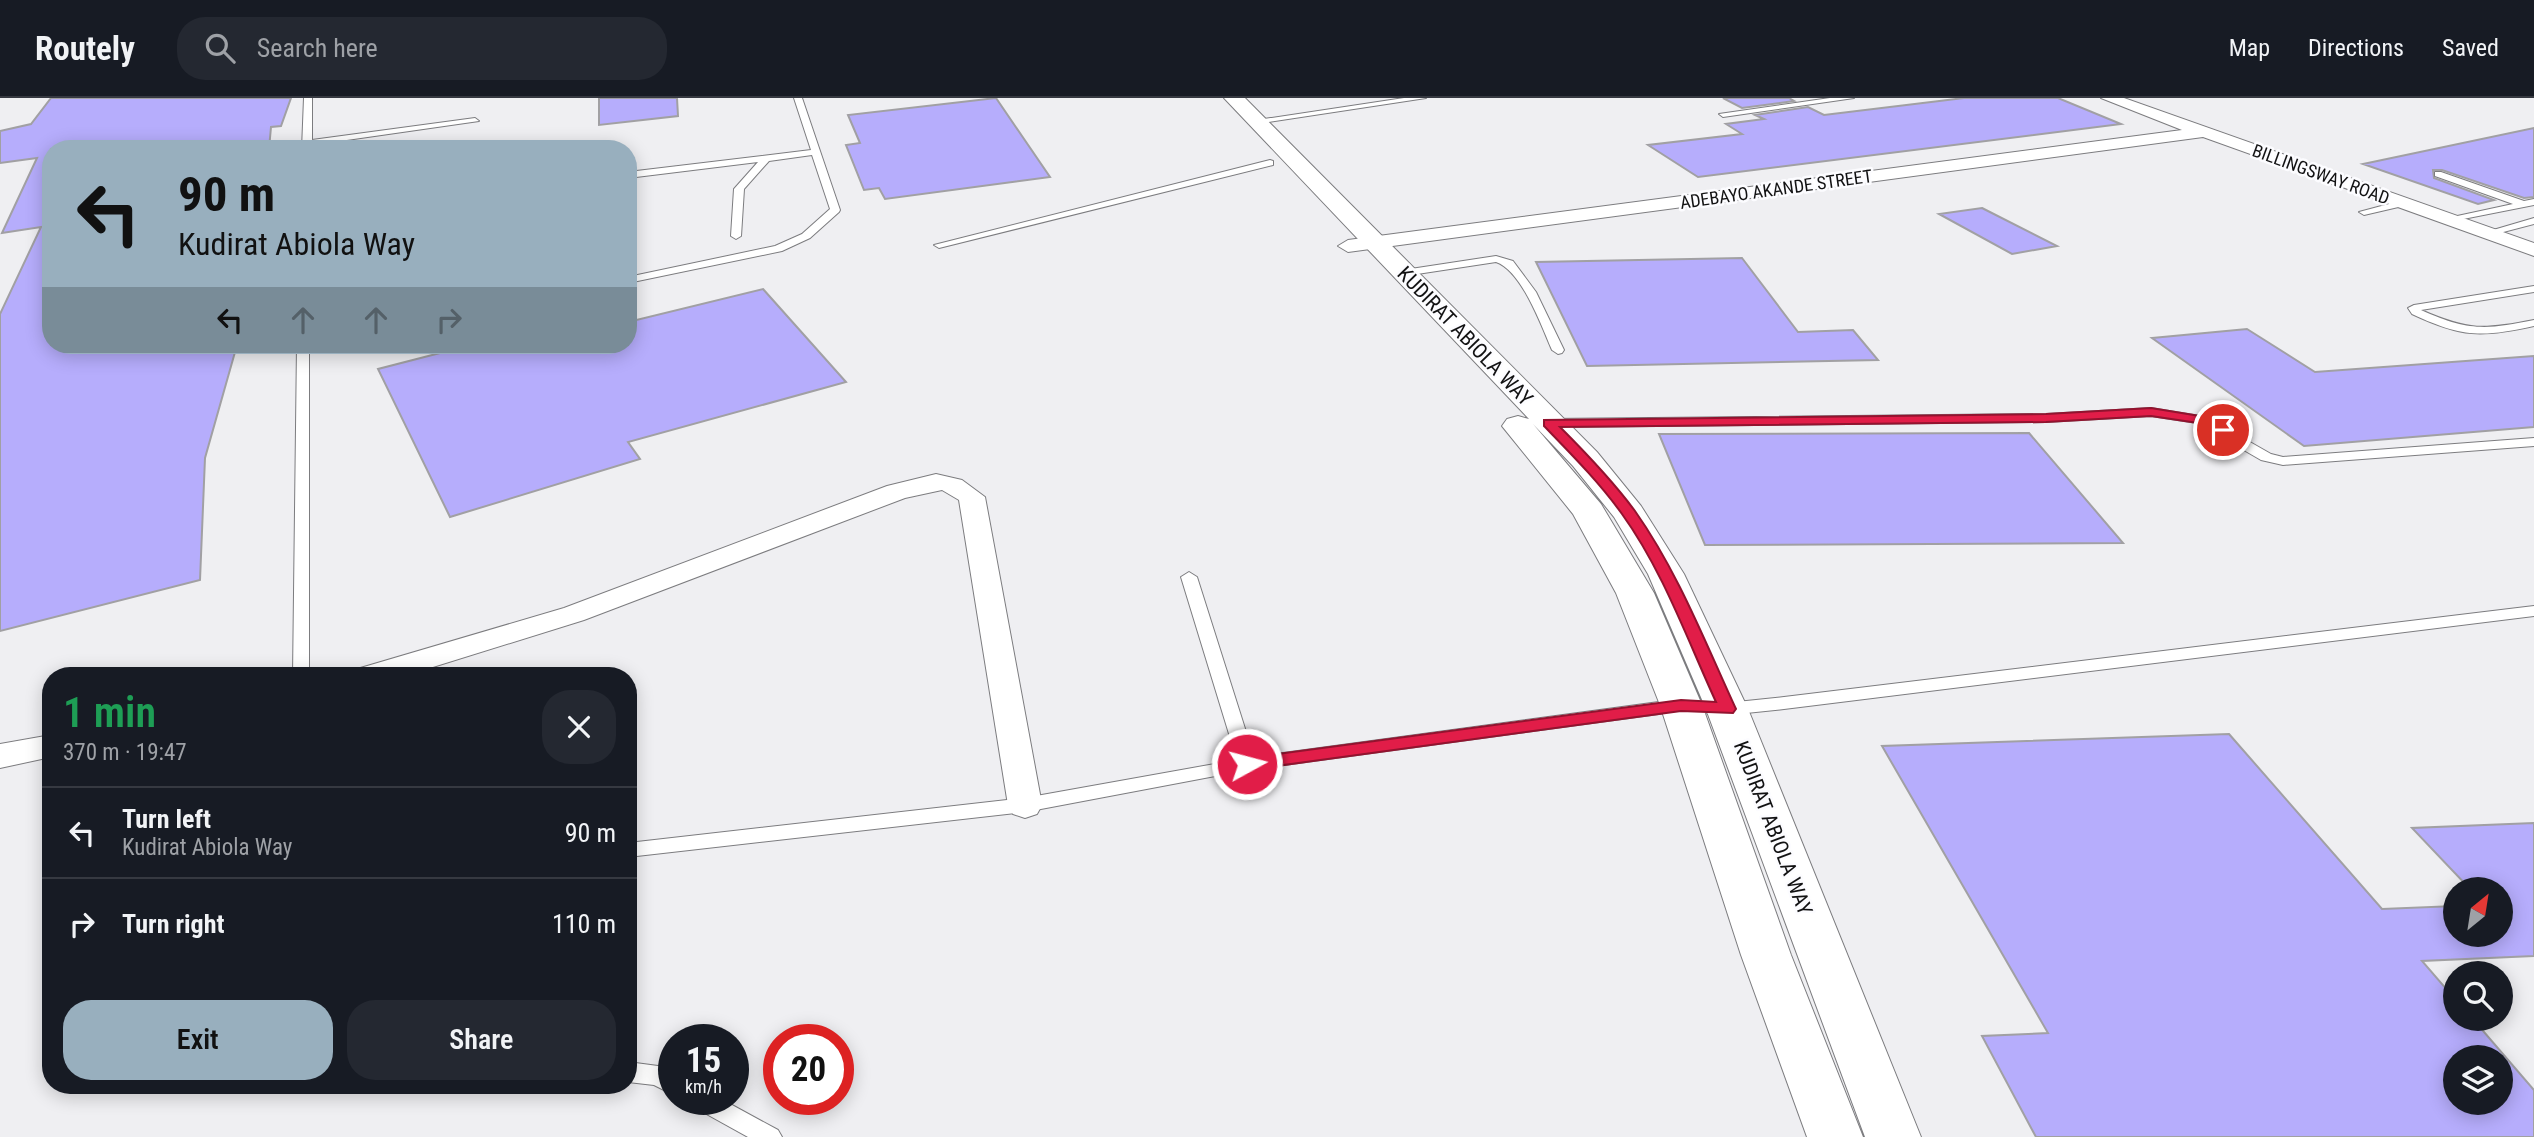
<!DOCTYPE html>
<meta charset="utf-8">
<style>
body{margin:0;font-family:"Roboto Condensed",sans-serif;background:#242831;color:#f1f3f6;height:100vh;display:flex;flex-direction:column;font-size:26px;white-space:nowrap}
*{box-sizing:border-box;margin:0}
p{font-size:23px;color:#9ea1a6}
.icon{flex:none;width:38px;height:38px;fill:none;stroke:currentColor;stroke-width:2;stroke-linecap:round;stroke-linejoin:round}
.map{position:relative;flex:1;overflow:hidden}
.side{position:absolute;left:42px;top:569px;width:595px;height:427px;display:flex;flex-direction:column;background:#171b24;border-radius:28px;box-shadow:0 4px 18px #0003}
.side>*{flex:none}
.top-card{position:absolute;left:42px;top:42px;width:595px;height:214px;border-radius:28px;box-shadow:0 4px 18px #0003;background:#98afbe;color:#111;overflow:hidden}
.needle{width:46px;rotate:30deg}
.fabs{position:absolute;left:2443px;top:779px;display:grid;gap:14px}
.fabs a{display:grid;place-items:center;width:70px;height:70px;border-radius:50%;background:#171b24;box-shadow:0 4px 18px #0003;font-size:35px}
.speed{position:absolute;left:658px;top:926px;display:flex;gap:14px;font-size:35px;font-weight:700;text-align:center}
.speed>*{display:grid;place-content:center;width:91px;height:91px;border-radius:50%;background:#171b24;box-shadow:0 4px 18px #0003;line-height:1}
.speed small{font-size:18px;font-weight:400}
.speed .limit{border:10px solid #d22;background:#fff;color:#111}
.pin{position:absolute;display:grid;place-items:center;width:60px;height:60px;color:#fff;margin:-30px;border:4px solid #fff;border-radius:50%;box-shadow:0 2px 7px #0007}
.me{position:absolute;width:77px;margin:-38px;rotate:83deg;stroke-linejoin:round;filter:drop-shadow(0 0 5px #0008)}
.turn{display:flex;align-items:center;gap:24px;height:147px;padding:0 21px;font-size:32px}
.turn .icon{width:91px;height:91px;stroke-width:2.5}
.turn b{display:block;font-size:49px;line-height:60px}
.lanes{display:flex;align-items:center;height:66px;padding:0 21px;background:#0003;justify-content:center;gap:35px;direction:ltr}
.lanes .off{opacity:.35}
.round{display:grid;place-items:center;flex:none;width:74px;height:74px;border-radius:28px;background:#242831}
.head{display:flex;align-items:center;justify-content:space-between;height:119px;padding:0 21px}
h1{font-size:42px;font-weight:600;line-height:52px;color:#1e9e55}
.button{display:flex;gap:14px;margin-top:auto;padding:14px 21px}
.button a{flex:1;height:80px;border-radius:28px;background:#98afbe;color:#111;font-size:28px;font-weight:600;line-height:80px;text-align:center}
.button a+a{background:#242831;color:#f1f3f6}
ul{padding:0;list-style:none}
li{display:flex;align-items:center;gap:21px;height:91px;padding:0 21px;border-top:2px solid #363941}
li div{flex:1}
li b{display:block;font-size:26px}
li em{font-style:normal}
header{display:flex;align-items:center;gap:42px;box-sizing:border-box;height:98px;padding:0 35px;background:#171b24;border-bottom:2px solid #363941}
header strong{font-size:33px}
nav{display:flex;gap:38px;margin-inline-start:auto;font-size:24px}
.search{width:490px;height:63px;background:#242831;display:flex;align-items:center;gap:18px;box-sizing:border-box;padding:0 24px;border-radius:28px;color:#9ea1a6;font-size:26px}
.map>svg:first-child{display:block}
.building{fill:#b6adfc;stroke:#a1a0a3;stroke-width:2;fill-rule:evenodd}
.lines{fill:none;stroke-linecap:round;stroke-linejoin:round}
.lane-casing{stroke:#7c7c7f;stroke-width:2}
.street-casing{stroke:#7c7c7f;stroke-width:2}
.secondary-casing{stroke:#7c7c7f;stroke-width:2}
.lane{fill:#fff;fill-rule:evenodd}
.street{fill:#fff;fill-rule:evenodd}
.secondary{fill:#fff;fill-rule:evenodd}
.route{fill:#e11d48;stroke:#92132f;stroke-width:2}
.labels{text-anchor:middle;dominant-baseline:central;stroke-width:5;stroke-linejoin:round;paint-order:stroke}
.far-street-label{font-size:18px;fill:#121213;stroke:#fcfcff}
.street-label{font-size:21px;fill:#121213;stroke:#fcfcff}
</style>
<header>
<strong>Routely</strong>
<div class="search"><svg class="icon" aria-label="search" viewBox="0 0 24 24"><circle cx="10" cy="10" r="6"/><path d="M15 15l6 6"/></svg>Search here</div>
<nav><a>Map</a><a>Directions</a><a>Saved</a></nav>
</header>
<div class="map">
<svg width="2534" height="1039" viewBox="0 0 2534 1039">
<rect width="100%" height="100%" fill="#efeff2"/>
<path class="building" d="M51 0H291L281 28 271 29 269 51H51V247H237L205 360 200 482 0 533V216L41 129 2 135 37 60 0 65V33L31 26Z
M599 0H677L678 18 599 27Z
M996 0 1050 79 885 101 879 90 864 92 846 47 860 45 848 17Z
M1723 0H1789L1794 3 1742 10Z
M1964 0H2058L2121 26 1698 79 1648 47 1742 36 1726 26 1764 21 1755 17 1808 9 1824 17Z
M2534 30V99L2524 100 2442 72H2433L2434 80 2494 102 2478 106 2363 66Z
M1982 110 2057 148 2012 156 1939 116Z
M1742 160 1798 234 1853 232 1878 262 1587 268 1536 164Z
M763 191 846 284 628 344 640 361 450 419 378 271 471 247H628V224Z
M2247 231 2315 274 2534 258V329L2304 348 2152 240Z
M2029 335 2123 445 1705 447 1659 336Z
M2229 636 2382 811 2455 808V836H2501V791H2470L2412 730 2534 725V858L2422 863 2455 901V920H2472L2534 992V1039H2036L1982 938 2048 935 1882 648ZM2455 959H2501V1004H2455Z"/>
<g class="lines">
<g class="lane-casing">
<path id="lane" d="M304 0H312V42L475 20 479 23 312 47V51H302Z
M794 0H802L840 112 839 114 810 140 782 153 628 185V179L775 148 802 136 830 111 812 57 769 63 744 91 741 138 736 141 731 138 734 91 758 64 628 80V74L811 52Z
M1404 0H1426L1255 26 1251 23Z
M1830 0H1854L1723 19 1719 16Z
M1270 62 1273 63V67L939 150 934 147Z
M2435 74H2441L2524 103 2534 101V107L2448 124V120L2513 106 2435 78Z
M2404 102 2407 103V107L2364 117 2359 114Z
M2534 120V126L2488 138 2483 135Z
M1496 158 1513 163 1536 194 1564 252 1562 255 1558 256 1552 252C1541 227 1522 173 1496 164L1404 178 1399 175 1404 172Z
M2534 188V194L2421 212C2468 233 2485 232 2534 222V228C2481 240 2461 239 2412 216L2408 210 2414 207Z
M297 247H309V578H293Z
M2151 310 2206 319 2271 356 2283 359 2534 340V348L2283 367 2261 362 2197 325 2151 318 2046 324 1548 329 1542 325 1548 321 2046 316Z
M1189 474 1197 479 1254 659 1681 601 1727 605 1784 599 2534 508V518L1784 611 1727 617 1681 613 1247 672 1025 714 628 759V745L1025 700 1237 662 1181 479Z
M628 964 658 968 674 975V997L654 987 628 984Z
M689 1001H721L778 1032 782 1039H748L692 1008Z"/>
</g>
<g class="street-casing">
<path id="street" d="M2101 0H2124L2534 145V158L2203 39 1348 154 1338 148 1348 142 2182 32Z
M936 376 962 382 985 399 1042 707 1037 716 1025 720 1013 716 1008 707 959 402 942 392 905 400 584 522 404 578H353L357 571 564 510 887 388Z
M51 637V659L0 670V646Z"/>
</g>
<g class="secondary-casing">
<path id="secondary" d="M1224 0H1245L1597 354 1641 408 1684 476 1748 611 1921 1039H1865L1706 611 1648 476 1614 419 1573 368 1533 326 1601 406 1654 495 1702 607 1791 857 1863 1039H1807L1741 857 1660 607 1616 495 1573 416 1502 328 1507 321 1518 318 1529 321Z"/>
</g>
<use href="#lane" class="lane"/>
<use href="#street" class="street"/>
<use href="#secondary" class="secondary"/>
</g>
<path class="route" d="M2151 310 2206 319 2230 332 2223 336 2198 325 2151 318 2046 324 1560 329C1586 355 1613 383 1635 413 1678 474 1705 544 1736 611L1733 615 1681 613 1247 672 1238 666 1247 660 1681 602 1716 604C1687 541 1663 473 1622 416 1599 384 1571 356 1544 328V322L2046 316Z"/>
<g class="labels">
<g class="far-street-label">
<text transform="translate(2321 76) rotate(20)">BILLINGSWAY ROAD</text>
<text transform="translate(1776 91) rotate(-8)">ADEBAYO AKANDE STREET</text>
</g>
<g class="street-label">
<text transform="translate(1465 238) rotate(46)">KUDIRAT ABIOLA WAY</text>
<text transform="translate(1773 730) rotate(69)">KUDIRAT ABIOLA WAY</text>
</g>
</g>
</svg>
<div class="fabs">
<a><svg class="needle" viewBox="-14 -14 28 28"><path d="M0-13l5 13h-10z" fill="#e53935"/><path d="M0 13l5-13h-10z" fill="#9ea1a6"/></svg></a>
<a><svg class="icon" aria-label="search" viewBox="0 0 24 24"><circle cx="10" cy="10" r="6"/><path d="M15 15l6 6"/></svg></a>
<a><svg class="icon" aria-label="layers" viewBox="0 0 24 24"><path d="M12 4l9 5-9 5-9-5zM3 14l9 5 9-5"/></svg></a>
</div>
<div class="speed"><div>15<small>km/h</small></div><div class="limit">20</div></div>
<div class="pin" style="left:2223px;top:332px;background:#d93025"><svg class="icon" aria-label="arrive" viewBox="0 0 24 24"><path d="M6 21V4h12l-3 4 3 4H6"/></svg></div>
<svg class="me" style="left:1247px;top:666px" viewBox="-20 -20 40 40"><circle r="17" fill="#e11d48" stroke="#fff" stroke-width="3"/><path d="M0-11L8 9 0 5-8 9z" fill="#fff"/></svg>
<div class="top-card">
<div class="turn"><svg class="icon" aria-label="left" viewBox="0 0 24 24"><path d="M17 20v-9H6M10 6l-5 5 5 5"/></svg><div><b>90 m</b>Kudirat Abiola Way</div></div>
<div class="lanes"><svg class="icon" aria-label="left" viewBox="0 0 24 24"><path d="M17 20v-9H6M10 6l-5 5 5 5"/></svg><svg class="icon off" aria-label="ahead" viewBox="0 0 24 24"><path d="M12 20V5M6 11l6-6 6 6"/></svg><svg class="icon off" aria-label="ahead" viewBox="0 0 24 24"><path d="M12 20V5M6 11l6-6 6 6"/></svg><svg class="icon off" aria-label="right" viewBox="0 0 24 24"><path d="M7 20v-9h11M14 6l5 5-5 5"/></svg></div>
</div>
<section class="side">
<div class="head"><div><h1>1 min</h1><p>370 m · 19:47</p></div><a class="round"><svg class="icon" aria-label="close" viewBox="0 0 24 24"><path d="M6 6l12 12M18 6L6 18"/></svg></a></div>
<ul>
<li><svg class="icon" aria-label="left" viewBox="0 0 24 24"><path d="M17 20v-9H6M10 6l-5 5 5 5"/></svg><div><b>Turn left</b><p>Kudirat Abiola Way</p></div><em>90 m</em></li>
<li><svg class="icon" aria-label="right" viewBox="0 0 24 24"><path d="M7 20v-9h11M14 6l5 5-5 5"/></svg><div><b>Turn right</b></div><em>110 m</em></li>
</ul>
<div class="button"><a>Exit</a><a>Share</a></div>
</section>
</div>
